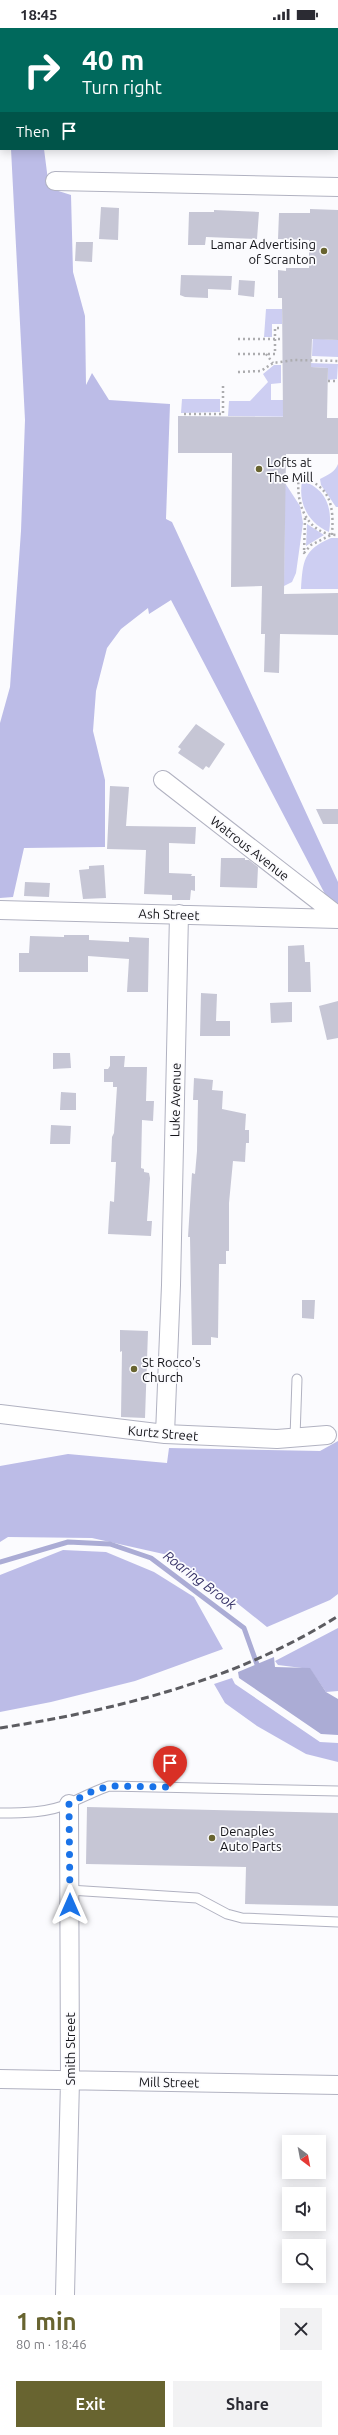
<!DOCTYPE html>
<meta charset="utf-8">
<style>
body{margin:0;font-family:Ubuntu,sans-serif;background:#f2f2f3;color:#2b2b33;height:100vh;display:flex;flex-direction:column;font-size:15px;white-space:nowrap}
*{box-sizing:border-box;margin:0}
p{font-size:13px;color:#7c7c81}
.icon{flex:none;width:22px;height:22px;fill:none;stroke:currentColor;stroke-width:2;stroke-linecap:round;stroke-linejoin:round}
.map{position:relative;height:2267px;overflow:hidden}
.drawer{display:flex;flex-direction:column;background:#fff;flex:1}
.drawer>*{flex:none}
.guide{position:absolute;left:0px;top:0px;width:338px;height:122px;box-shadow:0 2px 10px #0003;background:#00695c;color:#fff;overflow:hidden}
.needle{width:26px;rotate:148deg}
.controls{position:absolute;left:282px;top:2107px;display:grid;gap:8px}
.controls a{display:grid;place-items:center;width:44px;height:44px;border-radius:0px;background:#fff;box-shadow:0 2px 10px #0003;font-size:20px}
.pin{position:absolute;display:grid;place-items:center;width:34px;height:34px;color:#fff;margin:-41px -17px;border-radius:50% 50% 50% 0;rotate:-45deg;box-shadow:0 0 4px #0007}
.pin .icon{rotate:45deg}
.me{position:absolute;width:44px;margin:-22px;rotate:0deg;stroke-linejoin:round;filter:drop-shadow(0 0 3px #0008)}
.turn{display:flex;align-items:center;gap:14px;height:84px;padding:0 16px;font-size:18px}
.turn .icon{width:52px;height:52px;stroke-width:2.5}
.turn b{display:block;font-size:28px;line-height:34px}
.then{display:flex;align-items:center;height:38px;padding:0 16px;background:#0003;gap:8px;font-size:15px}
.round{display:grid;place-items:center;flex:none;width:42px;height:42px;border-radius:0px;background:#f2f2f3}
.headline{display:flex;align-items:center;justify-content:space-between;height:68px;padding:0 16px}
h1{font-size:24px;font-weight:600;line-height:30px;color:#686430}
.button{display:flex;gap:8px;margin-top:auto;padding:8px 16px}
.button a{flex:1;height:46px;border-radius:0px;background:#686430;color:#fff;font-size:16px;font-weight:600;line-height:46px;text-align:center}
.button a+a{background:#f2f2f3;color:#2b2b33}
.status{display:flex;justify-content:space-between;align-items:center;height:28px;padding:0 20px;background:#fff;direction:ltr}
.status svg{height:11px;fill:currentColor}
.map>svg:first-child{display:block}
.green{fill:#cdcef2}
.forest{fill:#bcbce7}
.water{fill:#abacd5}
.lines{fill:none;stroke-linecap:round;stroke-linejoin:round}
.stream{stroke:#abacd5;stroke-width:5}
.building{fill:#c6c6d5}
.service-casing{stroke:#b1b2c1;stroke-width:11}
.minor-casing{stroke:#b1b2c1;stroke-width:20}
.path{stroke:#acacaf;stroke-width:2.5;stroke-dasharray:2 3;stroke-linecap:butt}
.service{stroke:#fff;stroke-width:9}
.minor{stroke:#fff;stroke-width:18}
.rail{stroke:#5c5c61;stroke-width:3;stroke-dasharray:8 4;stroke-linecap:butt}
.route{stroke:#1a73e8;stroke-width:7;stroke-dasharray:0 12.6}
.poi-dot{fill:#686430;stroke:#fbfbfe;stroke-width:1.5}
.labels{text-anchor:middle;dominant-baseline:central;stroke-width:3.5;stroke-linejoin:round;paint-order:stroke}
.poi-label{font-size:13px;fill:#141419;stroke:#fbfbfe;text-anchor:start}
.street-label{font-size:13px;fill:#141419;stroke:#fbfbfe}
.water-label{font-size:14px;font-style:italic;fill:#363267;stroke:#fbfbfe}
</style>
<div class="status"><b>18:45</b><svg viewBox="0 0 49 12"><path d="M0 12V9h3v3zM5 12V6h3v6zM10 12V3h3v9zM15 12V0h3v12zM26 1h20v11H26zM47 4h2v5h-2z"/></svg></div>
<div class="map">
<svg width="338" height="2267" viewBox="0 0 338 2267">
<rect width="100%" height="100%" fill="#fbfbfe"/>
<path class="green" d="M266 281H282V296H272V309H264Z
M313 304 323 305V311L338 312V329L312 328Z
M309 335 338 336 337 351 328 352V340L309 339Z
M274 337H281V355L271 356V372H300L301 389 228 388 229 373H250L268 354 263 346Z
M182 371H220V384L181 385Z
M338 436V479H336L321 457 320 451C328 447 335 444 338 436Z
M302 453C326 460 333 480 329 504 308 495 298 475 302 453Z
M285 455 300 478 303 495 296 545 292 554 284 558Z
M307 496 324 507 306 518Z
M331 510H338V561H301C303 533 303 522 331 510Z"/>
<path class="forest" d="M32 0H338V36L337 1Z
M11 121H44L49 160 71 167 73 244 85 288 86 357 92 345 109 372 170 376 166 491 172 494 338 854V880L326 868 171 572 149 586 148 580 121 601 107 620 96 663 93 703 105 752V819L24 820 13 869 0 870V695L10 659 21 503 25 392Z
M338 1413V1566L330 1572 267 1599 222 1563 168 1527 92 1510 8 1509 0 1514V1438L68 1426 167 1435 169 1420 320 1423Z
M63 1522 106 1524 154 1544 194 1569 223 1621 135 1653 51 1674 0 1684V1547Z
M338 1600V1663L326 1664 310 1641 278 1637 275 1633Z
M232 1650 235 1656 320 1714 338 1715V1734L306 1726 257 1698 225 1675 214 1656Z"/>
<path class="water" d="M274 1629 275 1639 310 1640 326 1664 338 1671V1707L321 1706 239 1650 238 1644Z"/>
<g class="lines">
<path class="stream" d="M0 1534 68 1514 110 1516 151 1530 244 1600 259 1642"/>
</g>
<path class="building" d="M101 179 119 180 118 212 99 211Z
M310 181 338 182V312L312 311 311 339 328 340 327 390H338V426H286L284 566 338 565V607L280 606 279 645 264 644 265 606H261L262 558 231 559 232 425H178V388L283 389 282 270H278V242L286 243V240H309V212L278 211 279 185H310Z
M214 182 259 184 257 211 206 209 205 217H188L189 184H214Z
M76 214H93L92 234 75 233Z
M181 247 232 248 231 262 208 261V270L185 269 180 267Z
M239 252 255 253 254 269 238 267Z
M196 696 225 716 209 740 206 738 203 742 178 725 181 721 178 719Z
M110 758 129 759 126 798 196 799 195 816 169 815V845L192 846 191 848H195V863L191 862 190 872H172V867L144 866 146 822 107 821Z
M316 781H338V796H323Z
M221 830H245V832H249L258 839 257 860 220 859Z
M104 837 106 870 83 871 79 842 89 841V838Z
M25 854 50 855 49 869 24 868Z
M64 907H89V912L129 914V909L149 910 148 964H127L129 931 88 928V944H19V925H29L30 908 64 909Z
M304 917 305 934H310L311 964H288V918Z
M201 965 217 966 216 993H230V1008H200Z
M338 973V1010L327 1012 319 978Z
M292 974V994L271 995 270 975Z
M53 1025H70L71 1040 53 1041Z
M110 1028H125L124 1039H147L146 1073H154L153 1093 142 1092 141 1140 144 1141V1144L149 1145 150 1150 147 1193H152L151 1208 108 1206 110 1173 114 1174 116 1134H111L112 1109 114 1105 117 1059H113V1054H104V1041H108L110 1038Z
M194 1050 213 1052 212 1062 223 1063 222 1081 246 1086 245 1102H249V1115H246L245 1134 233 1133 229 1175V1223H226V1236H219L218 1310 211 1309V1317H192L190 1209H188L192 1145 195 1146 197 1123 198 1072H193Z
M61 1064 76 1065V1082H60Z
M51 1097 71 1098 70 1116H50Z
M302 1272H315L314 1291 302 1290Z
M120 1302 148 1303 145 1390 121 1389 122 1323 120 1324Z
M87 1779 338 1785V1878L245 1876 246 1839 86 1836Z"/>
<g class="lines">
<g class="service-casing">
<path id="service" d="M295 1409 297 1351
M0 1785C22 1785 49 1785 70 1775 83 1769 95 1763 109 1758L338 1763
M69 1862 197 1870 227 1886 242 1890 338 1894"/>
</g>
<g class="minor-casing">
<path id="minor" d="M55 153 338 159
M163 752 338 888
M0 882 338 891
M0 1386 165 1406 277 1411 327 1407
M165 1406 171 1257 179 886
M0 2051 338 2057
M65 2267 70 2052 69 1776"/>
</g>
<path class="path" d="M238 311H282
M238 326H275V300H282
M266 326 273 335
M238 344 261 343 273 335 294 332 338 333
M328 353H338
M184 386H223V356
M305 490 304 525 311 517 331 507
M332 507C334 478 331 457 299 449 295 475 307 507 338 507"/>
<use href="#service" class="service"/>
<use href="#minor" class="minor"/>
<path class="rail" d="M0 1700C116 1682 238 1652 338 1588"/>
</g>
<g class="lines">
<path class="route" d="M70 1877 69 1776 88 1765 109 1758 170 1759"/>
</g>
<g class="poi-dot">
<circle cx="324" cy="223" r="4"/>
<circle cx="259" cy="441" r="4"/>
<circle cx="134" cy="1341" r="4"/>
<circle cx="212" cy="1810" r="4"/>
</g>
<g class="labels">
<g class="poi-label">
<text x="316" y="216" text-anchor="end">Lamar Advertising<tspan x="316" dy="15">of Scranton</tspan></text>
<text x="267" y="434">Lofts at<tspan x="267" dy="15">The Mill</tspan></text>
<text x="142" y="1334">St Rocco's<tspan x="142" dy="15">Church</tspan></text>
<text x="220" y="1803">Denaples<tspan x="220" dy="15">Auto Parts</tspan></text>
</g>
<g class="street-label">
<text transform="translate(250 820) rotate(38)">Watrous Avenue</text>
<text transform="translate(169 886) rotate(2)">Ash Street</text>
<text transform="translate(175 1072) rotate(-89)">Luke Avenue</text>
<text transform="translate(163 1405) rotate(5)">Kurtz Street</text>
<text transform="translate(70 2021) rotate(-90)">Smith Street</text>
<text transform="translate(169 2054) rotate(1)">Mill Street</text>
</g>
<g class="water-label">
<text transform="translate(200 1552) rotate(37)">Roaring Brook</text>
</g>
</g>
</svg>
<div class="controls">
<a><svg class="needle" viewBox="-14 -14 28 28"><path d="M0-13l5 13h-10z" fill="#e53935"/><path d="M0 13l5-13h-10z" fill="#7c7c81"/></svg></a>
<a><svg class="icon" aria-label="sound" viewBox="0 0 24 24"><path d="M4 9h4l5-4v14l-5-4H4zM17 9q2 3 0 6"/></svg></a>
<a><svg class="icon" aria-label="search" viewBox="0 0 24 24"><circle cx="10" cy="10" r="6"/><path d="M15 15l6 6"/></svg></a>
</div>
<div class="pin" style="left:170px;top:1759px;background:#d93025"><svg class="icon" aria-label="arrive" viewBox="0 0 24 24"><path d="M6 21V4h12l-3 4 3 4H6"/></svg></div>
<svg class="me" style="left:70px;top:1877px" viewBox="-20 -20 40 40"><path d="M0-17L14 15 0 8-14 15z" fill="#1a73e8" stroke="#fff" stroke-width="4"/></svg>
<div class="guide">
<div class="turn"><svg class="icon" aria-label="right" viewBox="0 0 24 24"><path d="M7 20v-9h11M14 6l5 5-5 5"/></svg><div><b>40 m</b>Turn right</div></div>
<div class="then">Then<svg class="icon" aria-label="arrive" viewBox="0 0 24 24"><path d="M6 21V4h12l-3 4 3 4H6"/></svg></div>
</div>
</div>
<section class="drawer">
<div class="headline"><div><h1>1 min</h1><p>80 m · 18:46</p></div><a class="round"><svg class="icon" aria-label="close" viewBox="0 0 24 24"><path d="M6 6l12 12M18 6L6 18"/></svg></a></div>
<div class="button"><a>Exit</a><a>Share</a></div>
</section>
